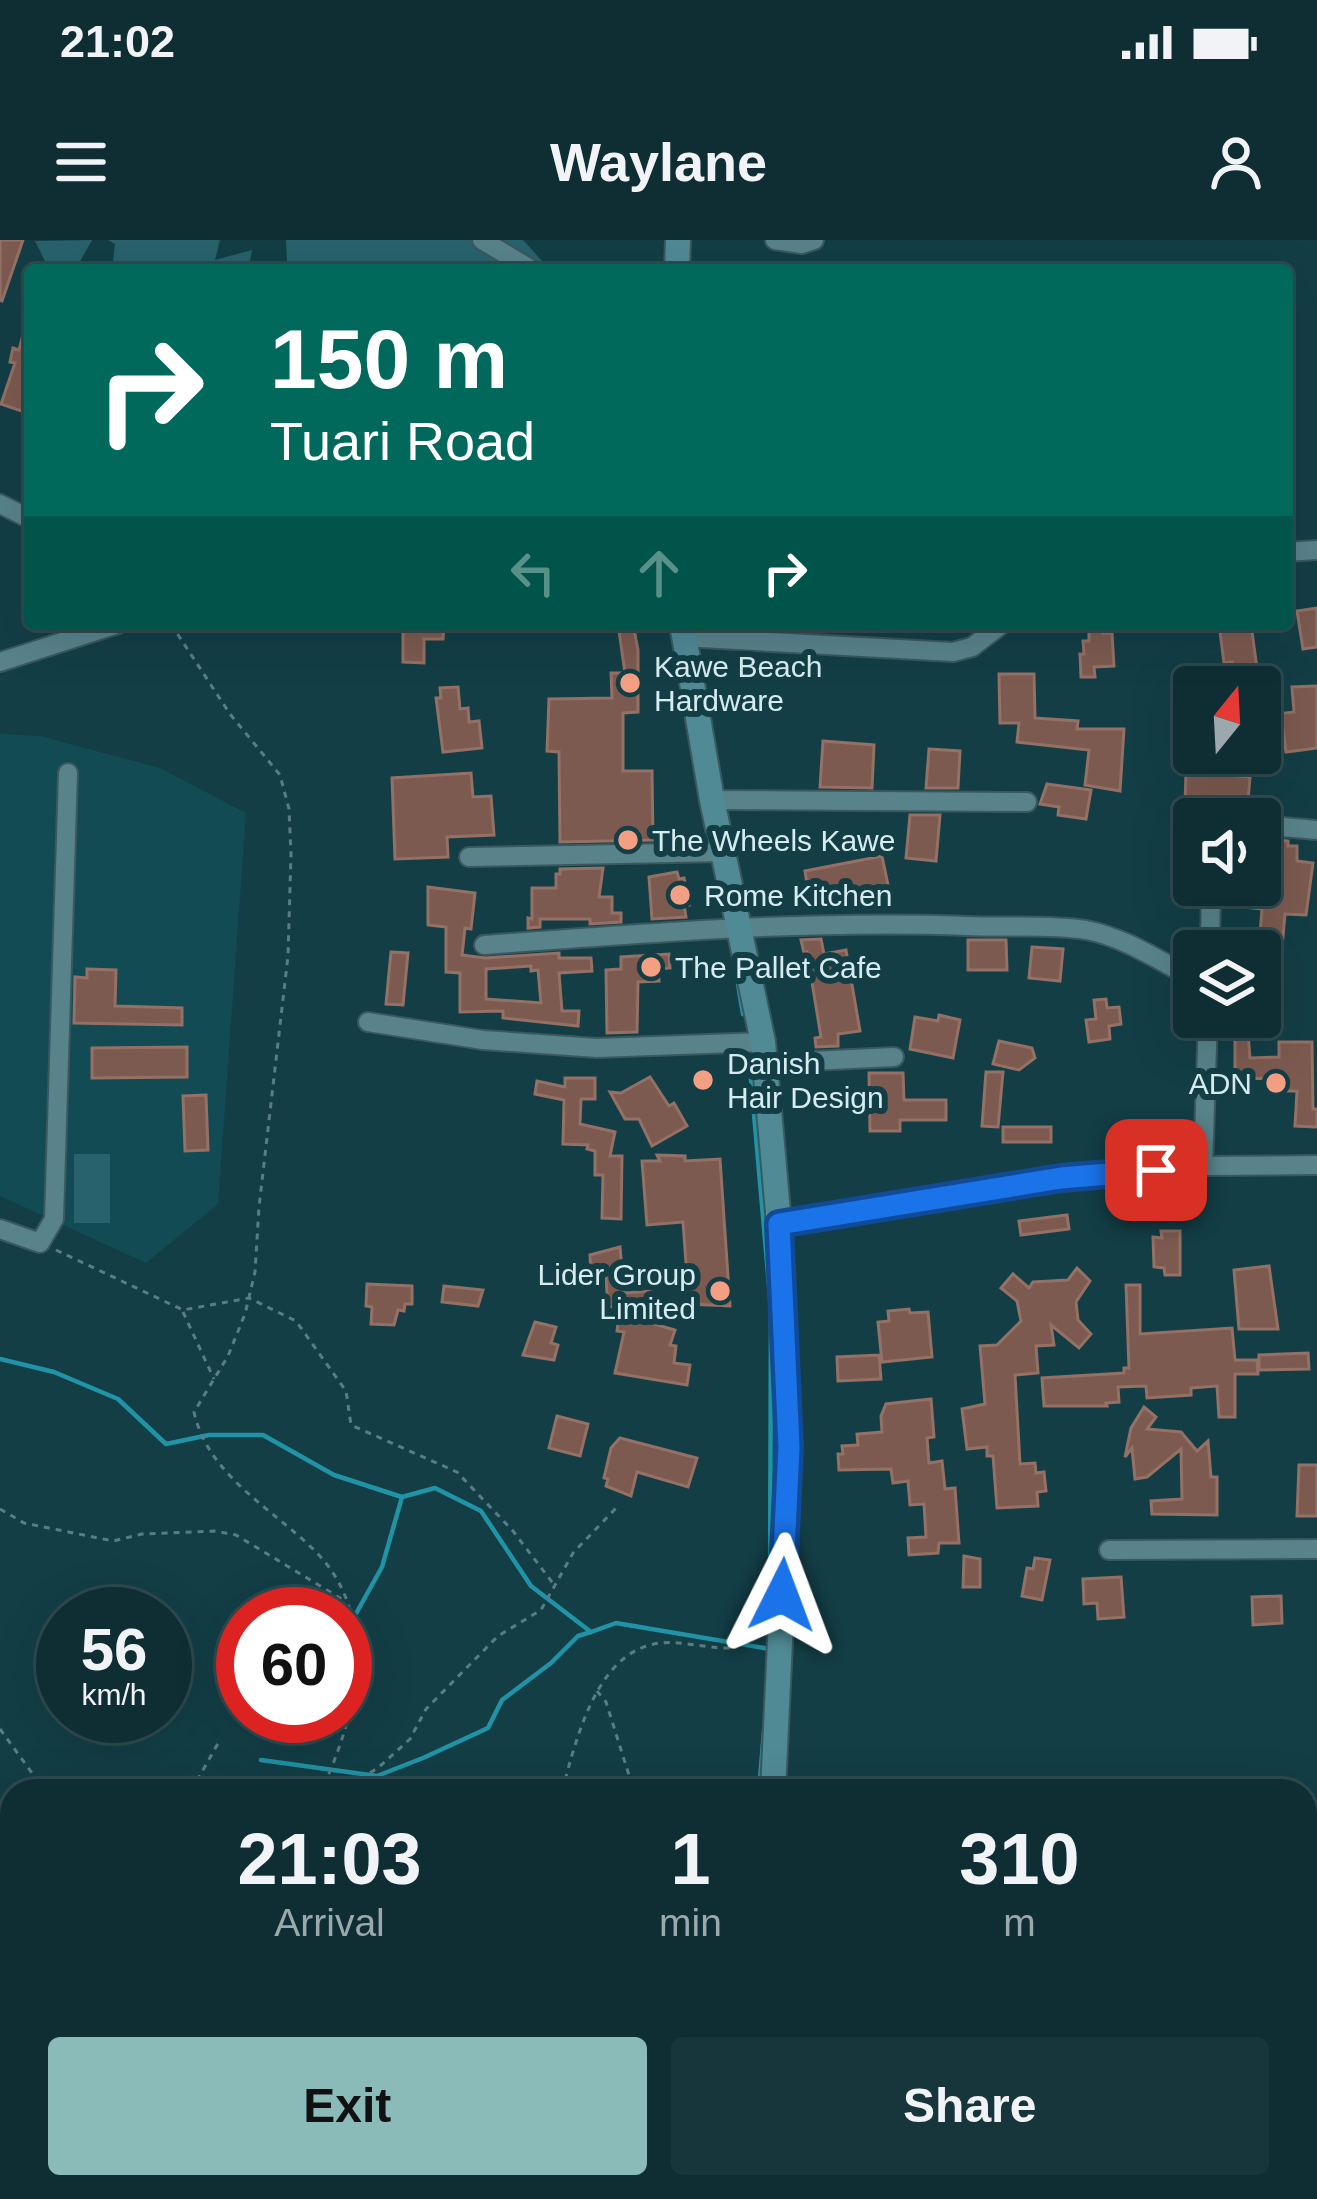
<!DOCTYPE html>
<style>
body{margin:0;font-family:Arial,sans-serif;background:#17363c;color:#f1f3f6;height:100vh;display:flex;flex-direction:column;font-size:45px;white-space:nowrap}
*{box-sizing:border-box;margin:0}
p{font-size:39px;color:#9ba8ac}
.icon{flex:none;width:66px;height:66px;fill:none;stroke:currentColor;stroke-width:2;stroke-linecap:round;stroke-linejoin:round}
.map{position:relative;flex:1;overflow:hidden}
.panel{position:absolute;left:0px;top:1539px;width:1317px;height:420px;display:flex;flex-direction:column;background:#0e2e34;border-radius:36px 36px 0 0;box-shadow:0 12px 48px #0002,0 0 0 3px #2e4a4f}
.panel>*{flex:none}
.top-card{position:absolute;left:24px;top:24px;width:1269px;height:366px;border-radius:12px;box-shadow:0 12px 48px #0002,0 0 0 3px #2e4a4f;background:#00695c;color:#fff;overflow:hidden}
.needle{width:78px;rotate:18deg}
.controls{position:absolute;left:1173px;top:426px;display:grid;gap:24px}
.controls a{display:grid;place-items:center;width:108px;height:108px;border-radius:12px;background:#0e2e34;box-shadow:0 12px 48px #0002,0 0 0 3px #2e4a4f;font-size:60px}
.speed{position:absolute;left:36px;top:1347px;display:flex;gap:24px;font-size:60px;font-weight:700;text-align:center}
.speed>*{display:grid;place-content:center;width:156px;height:156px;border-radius:50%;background:#0e2e34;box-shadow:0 12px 48px #0002,0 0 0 3px #2e4a4f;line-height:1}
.speed small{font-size:30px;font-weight:400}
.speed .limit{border:18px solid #d22;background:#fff;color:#111}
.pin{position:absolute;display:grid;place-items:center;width:102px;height:102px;color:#fff;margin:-51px;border-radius:24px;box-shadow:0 6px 18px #0006}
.me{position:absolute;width:132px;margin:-66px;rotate:3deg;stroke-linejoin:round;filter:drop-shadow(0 0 9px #0008)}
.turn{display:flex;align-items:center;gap:42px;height:252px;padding:0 48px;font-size:54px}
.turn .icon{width:156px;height:156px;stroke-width:2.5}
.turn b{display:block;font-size:84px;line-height:102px}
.lanes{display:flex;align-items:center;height:114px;padding:0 48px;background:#0003;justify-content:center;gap:60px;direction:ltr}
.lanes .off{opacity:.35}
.eta{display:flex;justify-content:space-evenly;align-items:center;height:204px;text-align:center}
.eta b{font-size:72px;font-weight:600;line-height:84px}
.cta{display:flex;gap:24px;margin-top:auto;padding:24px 48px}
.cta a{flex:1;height:138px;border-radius:12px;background:#8bbbb9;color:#111;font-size:48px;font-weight:600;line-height:138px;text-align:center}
.cta a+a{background:#17363c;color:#f1f3f6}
.status{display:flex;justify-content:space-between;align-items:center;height:84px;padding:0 60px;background:#0e2e34;direction:ltr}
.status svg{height:33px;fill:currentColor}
header{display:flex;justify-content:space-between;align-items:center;height:156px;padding:0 48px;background:#0e2e34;font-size:54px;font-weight:600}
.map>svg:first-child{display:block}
.built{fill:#124b54}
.green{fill:#28626c}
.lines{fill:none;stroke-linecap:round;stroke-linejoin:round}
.stream{stroke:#2094a6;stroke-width:4.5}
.building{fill:#7c5a50;stroke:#947065;stroke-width:3;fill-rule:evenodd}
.minor-casing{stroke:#3a585d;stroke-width:22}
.major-casing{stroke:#3a585d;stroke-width:28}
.path{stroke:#5a7d84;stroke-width:3;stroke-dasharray:6 6;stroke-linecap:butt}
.minor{stroke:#58838b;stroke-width:18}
.major{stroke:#508a95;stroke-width:24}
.route-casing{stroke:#114b97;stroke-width:30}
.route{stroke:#1a73e8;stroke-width:21}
.poi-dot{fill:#f39f84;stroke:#133e46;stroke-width:4.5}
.labels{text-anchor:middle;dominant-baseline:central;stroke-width:12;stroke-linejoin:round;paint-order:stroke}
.poi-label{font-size:30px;fill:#d6ecf1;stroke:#133e46;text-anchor:start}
</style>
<div class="status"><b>21:02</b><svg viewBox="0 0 49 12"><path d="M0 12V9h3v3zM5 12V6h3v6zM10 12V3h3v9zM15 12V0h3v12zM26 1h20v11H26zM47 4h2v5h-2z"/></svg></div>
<header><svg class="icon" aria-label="menu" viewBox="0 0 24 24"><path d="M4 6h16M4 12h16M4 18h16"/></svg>Waylane<svg class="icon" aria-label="person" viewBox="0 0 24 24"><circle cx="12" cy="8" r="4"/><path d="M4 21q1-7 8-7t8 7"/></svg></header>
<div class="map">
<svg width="1317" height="1959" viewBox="0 0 1317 1959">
<rect width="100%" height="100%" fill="#133e46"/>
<path class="built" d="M0 494 40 496 160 528 246 573 218 964 146 1023 0 956Z"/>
<path class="green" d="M92 0 78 25 45 21 35 1Z
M108 0H220L215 20 252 10 248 30H112L115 4Z
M286 0H523L544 23 541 30H277L287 21Z
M74 914H110V983H74Z"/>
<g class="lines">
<path class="stream" d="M736 732 743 774
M750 828 771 1068 770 1355
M0 1119 54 1132 118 1159 166 1204 209 1195H263L334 1235 402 1257 435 1248 481 1271 531 1346 591 1392 616 1383 770 1409
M242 1379H243
M345 1383 353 1379 382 1327 402 1257
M261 1520 377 1536 423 1518 488 1488 502 1460 551 1423 578 1396 591 1392
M759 1551 764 1491"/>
</g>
<path class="building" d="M0 0H23L2 61 0 60Z
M25 87H30V174L1 164 15 123 10 122 13 108 19 110Z
M1317 368V407L1303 409 1297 371Z
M403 384H444L443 399H424V423L403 422Z
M618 384H633L638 410V472L623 473V531H652L653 600 560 602 559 512 547 511 549 459 612 458 611 433H625Z
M1089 384H1103V393H1112L1114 426 1094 427 1095 437H1081L1080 414H1084L1083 401H1089Z
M1219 384H1251L1258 436 1234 439 1232 422 1224 423Z
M999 434H1034L1035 478 1078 481 1077 489H1124L1120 551 1085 545 1089 510 1017 502 1019 483H1000Z
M1317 446V508L1286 512 1283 488 1260 490V476L1294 472 1292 447Z
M458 447 460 469 468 468 469 482 479 481 482 508 443 512 436 458H441L440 448Z
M1194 447V513H1216L1219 534 1250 537 1247 573 1185 564 1186 532 1175 449Z
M823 501 874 505 872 548 820 547Z
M929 509 960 511 958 548H926Z
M471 533 473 557 491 556 494 595 447 597 448 617 395 619 392 538Z
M1047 544 1091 550 1086 579 1058 575 1059 567 1040 564Z
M910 575H940L936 621 906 618Z
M1270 599 1288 601V606H1297V621L1313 623 1306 675 1285 674 1282 708 1259 706 1262 669 1243 667 1245 650 1260 652 1263 602 1269 604Z
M882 616 888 645 809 657 805 631Z
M603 628 599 657H612V673H621V682L590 684V679H540V687L528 688V678L532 679V648H556V634H560V629Z
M677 632 679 639 684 638 689 665H684L686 677 652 679 649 637Z
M428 647 475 653 471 689 465 688 462 715 485 718 559 713V718H591L592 731 559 733 562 771H579L578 786 503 778V771L460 772V733L446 732V687L428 685ZM531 726V731L538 730 541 763 486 759V729Z
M821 699 824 714 846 710 860 791 838 794V806L816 807 815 798 821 797 807 712 804 713 801 700Z
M968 700H1006L1007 730H968Z
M1032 707 1063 709 1060 741 1029 738Z
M391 712 408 713 403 765 386 764Z
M669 714 670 728 658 729 659 741 638 742 637 792 607 793 606 730 621 729V717Z
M87 729 116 730 115 766 182 768V785L74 783 75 737 87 738Z
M1106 759 1107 768 1119 767 1121 784 1109 786 1110 799 1089 802 1086 780 1096 779 1094 760Z
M939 775 960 780 953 818 910 809 915 777 938 781Z
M1235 777H1253L1254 791 1248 792 1250 818 1279 817V802H1312L1313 869H1317V887L1295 886 1297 851H1278L1279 838 1235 839Z
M999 801 1032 808 1035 818 1019 830 993 824Z
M187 807V837L92 838V808Z
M986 832H1003L998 887 982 886Z
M869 833H903L904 860H946V880H900V891H870Z
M650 837 669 866 674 863 687 886 652 906 639 879H625L610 852 621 853Z
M565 838H595V859H581L580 884 615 892 610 916H622L621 979 602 978 603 935H595V911L587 909 588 905 563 904 564 860 535 854 537 841 565 847Z
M206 855 208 910 185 911 183 856Z
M1003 887H1051V902H1003Z
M657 915 685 916V921L720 919 730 1066 689 1064 683 982 647 985 642 921H660Z
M1067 975 1069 989 1021 995 1019 981Z
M1161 991H1180V1035H1165L1164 1028 1154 1027 1153 997 1162 998Z
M620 1007 624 1053 652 1051 653 1064 608 1067 606 1039 591 1040 590 1015Z
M1269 1026 1278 1089H1239L1234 1030Z
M1077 1028 1090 1041 1076 1062 1078 1080 1091 1094 1079 1108 1051 1085 1054 1105 1036 1106 1038 1133 1015 1135 1020 1224 1035 1223 1036 1233 1044 1232 1046 1251 1037 1252 1038 1266 997 1268 993 1216H987V1207L967 1209 962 1169 985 1164 980 1106 997 1105 1021 1081 1017 1061 1001 1048 1013 1034 1029 1048 1033 1042 1068 1040Z
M367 1044 412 1046V1064H405L404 1071 398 1070 394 1085 371 1084 372 1067 366 1066Z
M1126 1045H1140V1094L1232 1088 1235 1120H1257L1258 1134H1235V1177H1219L1217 1146 1191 1148V1155L1147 1158 1146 1146 1118 1147 1119 1162 1106 1163 1107 1166H1044L1042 1138 1124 1133V1128H1129Z
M444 1046 483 1050 478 1066 442 1062Z
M909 1069 910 1073 928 1072 932 1117 882 1122 878 1082 889 1081 888 1071Z
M619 1074 675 1090 670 1105 676 1106 674 1123 690 1125 687 1145 615 1133 624 1092 617 1091Z
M535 1082 556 1087 551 1103 558 1105 554 1120 523 1115Z
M1308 1113 1309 1129 1259 1130V1115Z
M879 1115 881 1139 838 1141 837 1117Z
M931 1159 934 1197 927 1198 929 1223 942 1221 945 1249 955 1248 959 1303H939L938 1313 909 1315 908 1298 926 1297 924 1264 910 1265 908 1241 893 1243 891 1229 839 1230 838 1214H843L842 1206 858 1205 857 1194 882 1192 881 1176 886 1164Z
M1144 1167 1156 1177 1147 1189 1181 1192 1197 1211 1208 1201 1211 1237H1217V1275L1152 1274 1151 1261 1182 1259 1181 1209 1147 1237 1135 1239 1132 1208 1125 1217 1131 1188Z
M557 1176 588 1184 580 1216 549 1208Z
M620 1198 697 1218 688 1247 637 1232 631 1256 606 1246 608 1239 604 1238 611 1208Z
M1299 1225H1317V1276H1297Z
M964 1316 980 1319V1347H963Z
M1035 1318 1050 1320 1042 1360 1022 1356 1027 1328 1033 1329Z
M1121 1337 1124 1377 1098 1379 1097 1363 1084 1364 1083 1339Z
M1281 1356 1282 1383 1253 1385 1252 1357Z"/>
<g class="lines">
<g class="minor-casing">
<path id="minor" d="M482 0 532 30
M775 0 802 4 814 0
M0 264 30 279
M1287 312 1317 310
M683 397 953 412 972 407 1002 384
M0 422 118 384
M712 560 1027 562
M1260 585 1317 590
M469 617 722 612
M484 705C645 693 806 680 967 686 1006 688 1048 684 1086 690 1124 697 1160 721 1194 739
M1210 711 1211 645
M368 782 483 800 597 808 763 802
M767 831 811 821 894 817
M1203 926 1208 777
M779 984 1061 938 1203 926 1317 925
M0 989 40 1003 54 979 68 533
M1109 1310 1317 1309
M619 1947 683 1959"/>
</g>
<g class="major-casing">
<path id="major" d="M677 30 678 0
M682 384 712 560 763 802 779 984 789 1207 773 1551
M683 1959 688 1947"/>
</g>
<path class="path" d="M171 384 230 474 280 535 289 569 291 614 288 716 259 967 255 1032 245 1074 228 1116 194 1172C208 1235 270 1267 313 1309 381 1374 357 1476 321 1551
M56 1010 183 1070 249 1058 296 1081 346 1151 351 1185 457 1232 513 1291 555 1346
M183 1072 214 1139
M0 1269 24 1283 113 1301 142 1294 214 1291 236 1295 345 1361
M597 1451 606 1462 634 1551
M0 1489 45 1551
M191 1551 220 1500
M339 1551 378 1528 410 1499 426 1469 498 1396 541 1370 573 1313 618 1266
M562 1551C576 1501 595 1416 654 1404 679 1399 705 1409 731 1408L750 1369 763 1357
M0 1830 12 1831"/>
<use href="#minor" class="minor"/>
<use href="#major" class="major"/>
</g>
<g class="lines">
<g class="route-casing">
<path id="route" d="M782 1355 789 1207 779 984 1061 938 1156 930"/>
</g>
<use href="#route" class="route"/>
</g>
<g class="poi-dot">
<circle cx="630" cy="443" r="12"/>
<circle cx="628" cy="600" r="12"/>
<circle cx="680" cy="655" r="12"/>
<circle cx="651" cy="727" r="12"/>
<circle cx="703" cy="840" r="12"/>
<circle cx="1276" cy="843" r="12"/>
<circle cx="720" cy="1051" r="12"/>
</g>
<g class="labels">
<g class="poi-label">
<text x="654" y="426">Kawe Beach<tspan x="654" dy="34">Hardware</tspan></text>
<text x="652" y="600">The Wheels Kawe</text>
<text x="704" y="655">Rome Kitchen</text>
<text x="675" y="727">The Pallet Cafe</text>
<text x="727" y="823">Danish<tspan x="727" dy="34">Hair Design</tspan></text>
<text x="1252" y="843" text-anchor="end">ADN</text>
<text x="696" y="1034" text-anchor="end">Lider Group<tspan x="696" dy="34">Limited</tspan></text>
</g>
</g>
</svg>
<div class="controls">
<a><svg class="needle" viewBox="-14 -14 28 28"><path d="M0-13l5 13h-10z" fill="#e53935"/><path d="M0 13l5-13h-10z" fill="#9ba8ac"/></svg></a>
<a><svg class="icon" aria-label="sound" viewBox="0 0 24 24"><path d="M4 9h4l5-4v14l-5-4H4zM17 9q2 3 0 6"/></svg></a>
<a><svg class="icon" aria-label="layers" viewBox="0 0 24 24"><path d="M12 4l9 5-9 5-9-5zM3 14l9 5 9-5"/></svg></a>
</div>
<div class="speed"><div>56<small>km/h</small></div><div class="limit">60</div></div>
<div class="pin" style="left:1156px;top:930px;background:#d93025"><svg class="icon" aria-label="arrive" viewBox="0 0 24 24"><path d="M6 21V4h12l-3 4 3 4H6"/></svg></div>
<svg class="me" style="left:782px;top:1355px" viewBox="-20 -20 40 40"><path d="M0-17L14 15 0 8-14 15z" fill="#1a73e8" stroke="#fff" stroke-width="4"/></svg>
<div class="top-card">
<div class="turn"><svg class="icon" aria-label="right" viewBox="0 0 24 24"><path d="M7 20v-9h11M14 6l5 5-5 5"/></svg><div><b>150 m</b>Tuari Road</div></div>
<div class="lanes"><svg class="icon off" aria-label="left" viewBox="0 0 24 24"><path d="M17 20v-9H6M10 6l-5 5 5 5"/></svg><svg class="icon off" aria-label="ahead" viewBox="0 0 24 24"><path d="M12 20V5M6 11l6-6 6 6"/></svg><svg class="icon" aria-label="right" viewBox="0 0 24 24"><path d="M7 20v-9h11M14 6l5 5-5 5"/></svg></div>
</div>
<section class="panel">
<div class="eta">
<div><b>21:03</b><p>Arrival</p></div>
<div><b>1</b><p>min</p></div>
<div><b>310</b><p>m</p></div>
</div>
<div class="cta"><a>Exit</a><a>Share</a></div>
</section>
</div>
